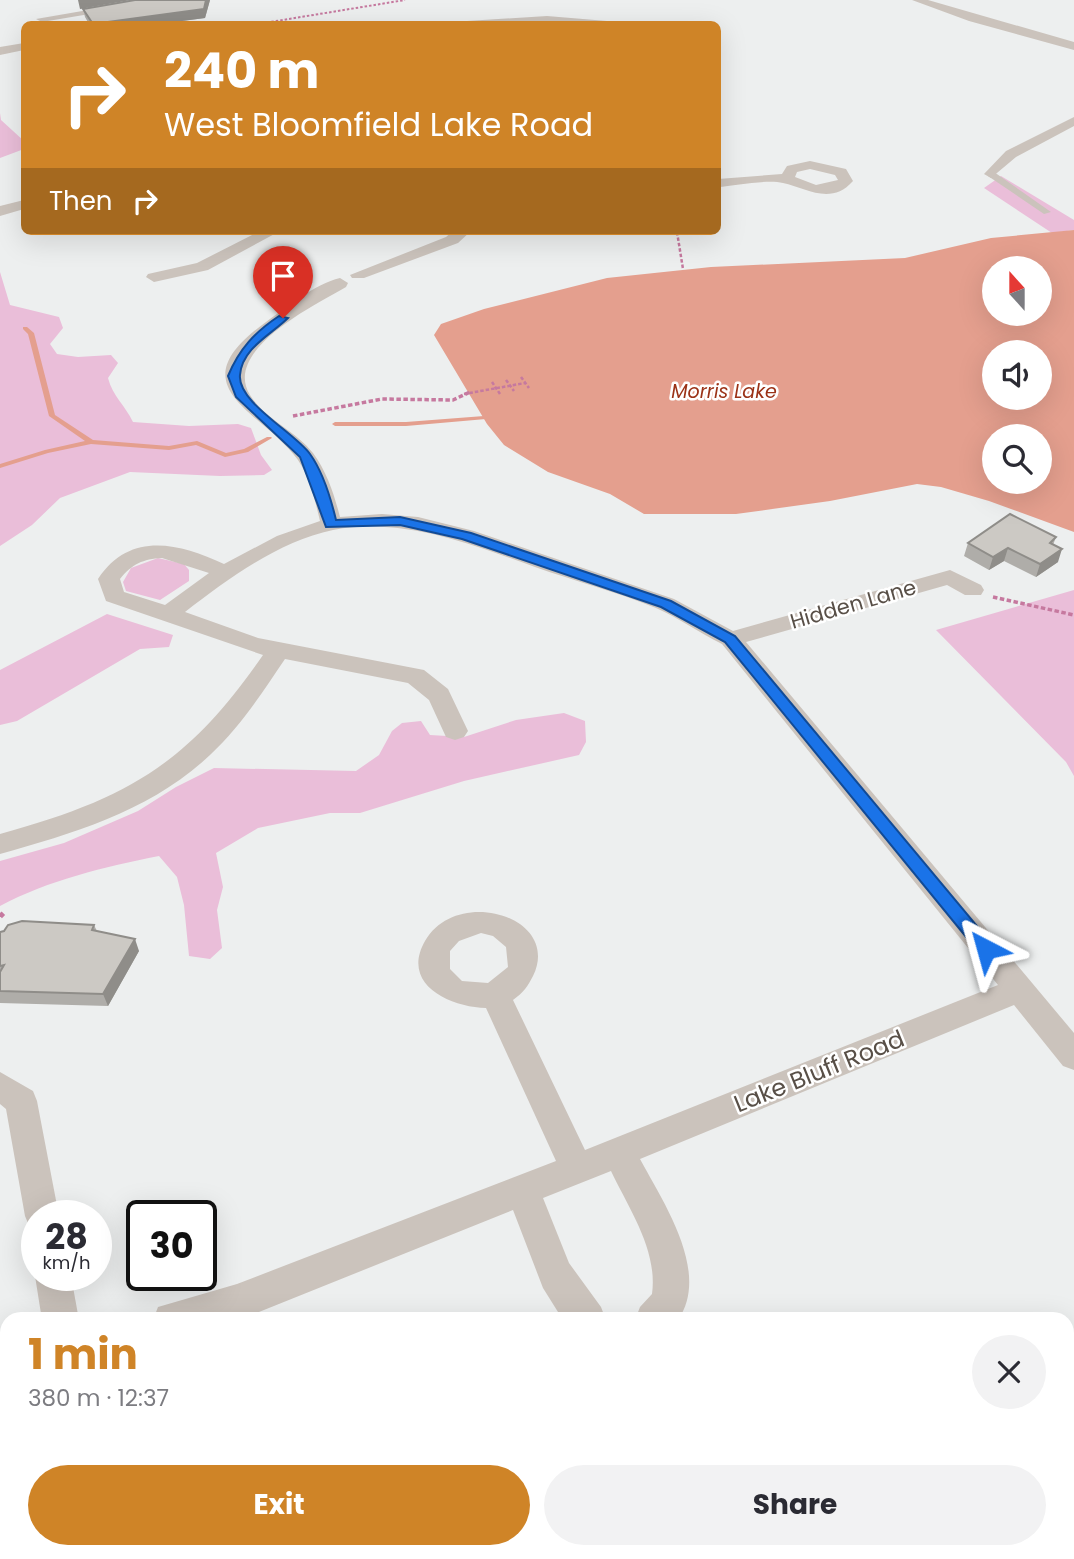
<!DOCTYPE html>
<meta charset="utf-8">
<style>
body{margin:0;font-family:Poppins,sans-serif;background:#f2f2f3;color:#2b2b33;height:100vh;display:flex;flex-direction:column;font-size:26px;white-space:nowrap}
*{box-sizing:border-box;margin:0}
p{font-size:23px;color:#7c7c81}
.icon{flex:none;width:38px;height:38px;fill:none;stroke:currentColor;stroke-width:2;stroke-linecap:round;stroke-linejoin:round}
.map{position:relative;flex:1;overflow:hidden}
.panel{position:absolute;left:0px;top:1312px;width:1074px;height:247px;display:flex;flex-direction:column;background:#fff;border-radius:21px 21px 0 0;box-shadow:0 7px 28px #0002}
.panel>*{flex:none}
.top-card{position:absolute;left:21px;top:21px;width:700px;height:214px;border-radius:10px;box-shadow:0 7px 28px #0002;background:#cf8427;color:#fff;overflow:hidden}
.needle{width:46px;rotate:339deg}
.controls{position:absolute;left:982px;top:256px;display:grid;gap:14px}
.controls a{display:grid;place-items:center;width:70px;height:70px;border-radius:50%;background:#fff;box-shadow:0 7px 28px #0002;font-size:35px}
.speed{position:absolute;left:21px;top:1200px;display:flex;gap:14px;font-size:35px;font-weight:700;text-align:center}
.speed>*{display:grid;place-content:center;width:91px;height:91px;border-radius:50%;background:#fff;box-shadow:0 7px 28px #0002;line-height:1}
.speed small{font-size:18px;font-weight:400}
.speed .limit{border:4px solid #111;border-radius:10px;background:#fff;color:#111}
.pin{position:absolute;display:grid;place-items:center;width:60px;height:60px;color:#fff;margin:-72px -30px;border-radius:50% 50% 50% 0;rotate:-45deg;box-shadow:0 0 7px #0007}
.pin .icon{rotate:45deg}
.me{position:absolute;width:77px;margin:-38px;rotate:321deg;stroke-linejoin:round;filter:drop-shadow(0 0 5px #0008)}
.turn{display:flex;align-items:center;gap:24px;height:147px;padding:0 28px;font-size:32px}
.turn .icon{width:91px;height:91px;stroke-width:2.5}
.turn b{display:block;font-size:49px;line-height:60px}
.then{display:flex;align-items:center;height:66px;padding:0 28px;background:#0003;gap:14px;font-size:26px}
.round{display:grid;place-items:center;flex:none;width:74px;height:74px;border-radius:37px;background:#f2f2f3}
.headline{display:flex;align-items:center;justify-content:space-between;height:119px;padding:0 28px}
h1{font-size:42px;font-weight:700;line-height:52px;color:#cf8427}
.primary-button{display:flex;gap:14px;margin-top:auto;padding:14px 28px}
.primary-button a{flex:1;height:80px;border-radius:42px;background:#cf8427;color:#fff;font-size:28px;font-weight:700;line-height:80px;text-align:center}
.primary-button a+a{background:#f2f2f3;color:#2b2b33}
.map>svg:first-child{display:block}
.green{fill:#eabed9}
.water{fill:#e49f8e;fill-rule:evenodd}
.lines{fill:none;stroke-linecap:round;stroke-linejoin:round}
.stream{fill:#e49f8e;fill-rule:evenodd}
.path-far3{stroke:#c6799f;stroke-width:2;stroke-dasharray:2.5 2;stroke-linecap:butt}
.path-far2{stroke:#c6799f;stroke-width:2.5;stroke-dasharray:3.5 2;stroke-linecap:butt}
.path-far1{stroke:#c6799f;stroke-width:3.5;stroke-dasharray:4.5 2.5;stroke-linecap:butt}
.path{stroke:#c6799f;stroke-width:4.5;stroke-dasharray:5 3.5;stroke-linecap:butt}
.service{fill:#cbc3bc;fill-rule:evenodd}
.minor{fill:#cbc3bc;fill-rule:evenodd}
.wall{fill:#afada9}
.shaded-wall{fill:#8f8d89}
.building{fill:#ccc9c4;stroke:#8f8d89;stroke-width:2}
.route{fill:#1a73e8;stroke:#114b97;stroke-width:2}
.labels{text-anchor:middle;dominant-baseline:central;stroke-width:5;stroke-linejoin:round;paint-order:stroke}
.far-water-label{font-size:19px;font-style:italic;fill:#9b3217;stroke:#fff}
.street-label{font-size:21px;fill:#584f47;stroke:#fff}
.near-street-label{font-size:24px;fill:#584f47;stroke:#fff}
</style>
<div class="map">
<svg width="1074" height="1559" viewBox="0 0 1074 1559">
<rect width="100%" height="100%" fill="#edefef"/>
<path class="green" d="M0 113 1 120 24 141V149L0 158Z
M1001 176 1074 220V230L1052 233 984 188Z
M0 272 10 305 59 317 63 328 50 344 57 354 78 357 111 355 118 363 108 378C113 397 125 405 133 422L189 426 238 424 251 428 261 455 272 470 264 475 220 476 130 472 60 498 32 525 0 546Z
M158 558 184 564 189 570V581L160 600 126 591 123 582 131 568Z
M1074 590V776L1066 762 936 630Z
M107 614 173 635 169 647 140 649 17 721 0 725V670Z
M564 713 585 721 586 742 579 755 464 781 360 813H330L258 828 216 853 223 887 217 910 222 948 210 959 189 956 184 905 177 877 159 856C104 867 49 880 0 906V861L64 843 138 811 176 787 214 768 356 771 379 755 392 731 402 723 421 721 430 735 464 737 516 720Z"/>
<path class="water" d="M1074 230V532L989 501 941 487 917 484 830 501 736 514H644L610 494 548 472 504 445 487 424 434 335 441 324 484 309 607 278 711 267 905 258 991 238ZM994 268H1040V313H994ZM994 352H1040V397H994ZM994 436H1040V481H994Z"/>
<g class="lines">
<path class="stream" d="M23 327H27L34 333 55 415 93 440 169 446 197 441 226 453 244 449 267 437H271L272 438 248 452 225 457 196 445 169 450 91 444 48 453 0 468V464L45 450 85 441 49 416 28 334 23 329Z
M484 416 486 417V419L406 426H335L332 424 335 422H406Z"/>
<path class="path-far3" d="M258 24 405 0"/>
<path class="path-far2" d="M677 232 683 269
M521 377 529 388
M506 380 514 391
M492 382 500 394
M464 394 525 383"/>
<path class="path-far1" d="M293 416 382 399 453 400 470 392
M993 597 1074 615"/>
<path class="path" d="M0 913 6 919"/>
<path class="service" d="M988 172H994L1051 212 1044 214 988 176Z"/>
<path class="minor" d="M146 0H173L42 22 36 19Z
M912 0H928L1074 42V50L969 21Z
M547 16 607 21 613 24H461L467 21Z
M24 43V50L0 55V47Z
M1074 117V126L1016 157 991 178 984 174 1006 151Z
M810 161 846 169 853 181C831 206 806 188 783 183 767 179 735 186 718 187V179L782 174 787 166ZM810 169 835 175 838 180 816 185 795 177 797 172Z
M24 200V209L0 216V206Z
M260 231H280L208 270 154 282 146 277 148 274 197 263Z
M453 231H471L458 243 364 278H352L350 275 446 237Z
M340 278 348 283 346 287C315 305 222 350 250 395 265 419 296 431 313 453 327 472 334 494 340 517L382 514 418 517 474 531 674 599 733 631 950 570 981 585 984 590 981 595H965L947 585 746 642 1074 1033V1070L1063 1066 1014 1005 640 1159C663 1202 711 1272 678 1320H635L640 1307 652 1294C658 1250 629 1209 611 1171L543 1198 569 1263 601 1307 606 1320H563L543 1288 513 1210 239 1320H153L158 1307 237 1284 556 1161 486 1008C451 1007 400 985 425 941 457 885 562 917 533 976 528 986 523 993 513 1000L585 1150 998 985 722 644C700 633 679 618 656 608 617 592 575 581 535 567 470 544 404 517 333 530 279 541 228 579 185 612L258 638 424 670 448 689 468 731 464 737 455 740 446 737 429 700 408 683 285 659C262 693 240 727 210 755 152 810 75 833 0 854V834C127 799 188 764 263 655L106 601 98 579C130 531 178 543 224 564L277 536 320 521C315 500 310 478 298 460 262 410 174 388 266 322 287 307 315 284 340 278ZM162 558 209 573 165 605 124 592 120 579C132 564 143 559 162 558ZM481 933 493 936 506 947 508 967 488 983 462 981 450 969V951L459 941Z
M0 1072 33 1091 37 1101 59 1216H37V1231L30 1228 25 1216 6 1109 0 1104Z
M37 1272V1276H71L79 1320H42L35 1276Z
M7 1342V1380L0 1381V1343Z"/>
</g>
<path class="wall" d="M135 0H210L205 18 159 24H89L85 17 83 9Z
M1056 537 1053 545 1058 562 1036 577 1004 561 989 570 964 556 968 543Z
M94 925 97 931 139 951 108 1006 0 1003V932Z"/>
<path class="shaded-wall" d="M78 0H131L80 9Z
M206 0H210L205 18 159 24H93Z
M1008 548 1004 561 989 570 993 557Z
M1062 549 1058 562 1036 577 1040 564Z
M135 939 139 951 108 1006 103 994Z"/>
<path class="building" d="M135 0H206L204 9 93 24 83 9Z
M1010 514 1056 537 1050 543 1062 549 1040 564 1008 548 993 557 968 543Z
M22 921 94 925 92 930 135 939 103 994 0 991V972L4 965 0 966V932L4 931 8 925Z"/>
<path class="route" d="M279 316 288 318C272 334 242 348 240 375 237 402 295 433 310 454 323 472 331 499 336 520L400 517 471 533 671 601 735 636 992 944 995 949 992 954H980L725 642 661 607 462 539 400 525 326 527 300 457 236 397 228 376C239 349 255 332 279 316Z"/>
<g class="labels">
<g class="far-water-label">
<text x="724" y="391">Morris Lake</text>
</g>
<g class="street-label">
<text transform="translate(853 604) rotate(-16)">Hidden Lane</text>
</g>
<g class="near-street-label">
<text transform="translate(819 1071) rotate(-22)">Lake Bluff Road</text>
</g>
</g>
</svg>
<div class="controls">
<a><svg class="needle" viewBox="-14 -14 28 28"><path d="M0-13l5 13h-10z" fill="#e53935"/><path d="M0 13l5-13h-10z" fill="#7c7c81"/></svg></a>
<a><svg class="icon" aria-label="sound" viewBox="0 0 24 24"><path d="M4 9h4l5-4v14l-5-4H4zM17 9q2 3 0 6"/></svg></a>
<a><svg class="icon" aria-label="search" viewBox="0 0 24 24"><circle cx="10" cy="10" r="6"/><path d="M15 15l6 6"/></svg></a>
</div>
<div class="speed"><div>28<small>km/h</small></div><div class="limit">30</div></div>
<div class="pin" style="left:283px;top:318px;background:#d93025"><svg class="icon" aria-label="arrive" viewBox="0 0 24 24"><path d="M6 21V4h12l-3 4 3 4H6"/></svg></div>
<svg class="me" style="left:986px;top:949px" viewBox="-20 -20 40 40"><path d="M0-17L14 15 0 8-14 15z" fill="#1a73e8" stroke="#fff" stroke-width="4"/></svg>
<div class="top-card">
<div class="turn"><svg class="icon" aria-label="right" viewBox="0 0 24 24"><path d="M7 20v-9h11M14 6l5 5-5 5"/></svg><div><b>240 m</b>West Bloomfield Lake Road</div></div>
<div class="then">Then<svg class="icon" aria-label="right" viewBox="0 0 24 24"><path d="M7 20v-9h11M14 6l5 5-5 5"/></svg></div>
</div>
<section class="panel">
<div class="headline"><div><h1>1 min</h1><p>380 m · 12:37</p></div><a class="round"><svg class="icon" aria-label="close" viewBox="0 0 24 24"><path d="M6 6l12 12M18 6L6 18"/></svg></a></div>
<div class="primary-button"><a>Exit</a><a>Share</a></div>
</section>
</div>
